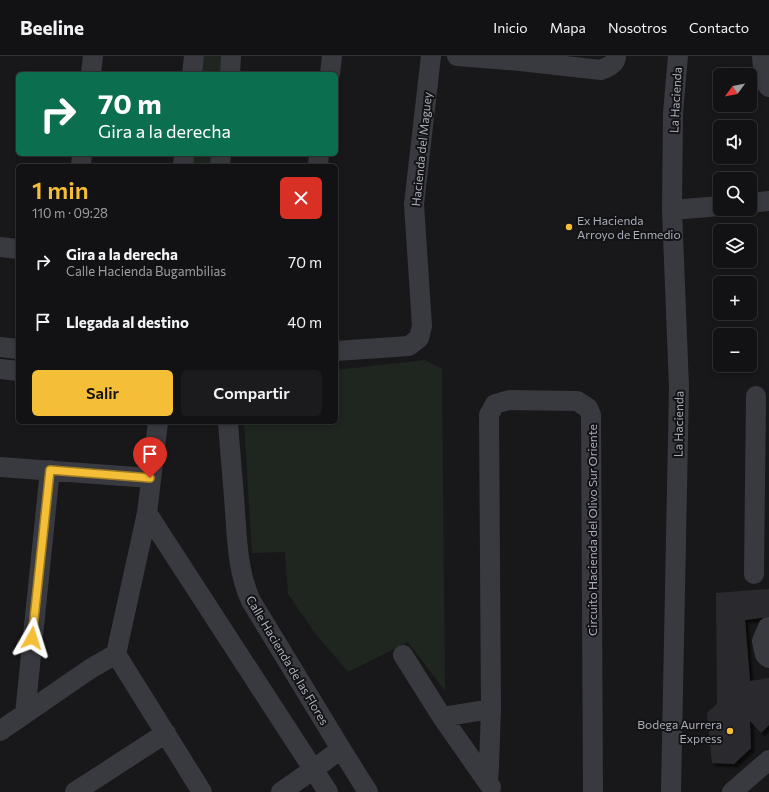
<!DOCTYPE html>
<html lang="es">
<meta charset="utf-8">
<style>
body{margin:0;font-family:Commissioner,sans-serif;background:#1b1b1d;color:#f1f3f6;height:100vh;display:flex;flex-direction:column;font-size:15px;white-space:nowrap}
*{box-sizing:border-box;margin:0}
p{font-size:13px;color:#9c9ea0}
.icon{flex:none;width:22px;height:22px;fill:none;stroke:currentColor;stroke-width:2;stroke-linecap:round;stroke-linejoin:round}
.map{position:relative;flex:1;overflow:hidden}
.panel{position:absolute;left:16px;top:108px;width:322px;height:260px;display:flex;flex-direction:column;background:#121214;border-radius:6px;box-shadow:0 2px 6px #0003,0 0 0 1px #313234}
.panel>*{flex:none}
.hud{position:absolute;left:16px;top:16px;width:322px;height:84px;border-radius:6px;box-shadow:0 2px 6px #0003,0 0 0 1px #313234;background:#0b6e4f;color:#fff;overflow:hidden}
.needle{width:26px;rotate:238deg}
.tools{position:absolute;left:713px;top:12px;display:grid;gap:8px}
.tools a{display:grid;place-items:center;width:44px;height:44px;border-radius:6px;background:#121214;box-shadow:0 2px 6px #0003,0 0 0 1px #313234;font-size:20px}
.pin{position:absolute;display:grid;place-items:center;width:34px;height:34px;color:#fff;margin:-41px -17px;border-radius:50% 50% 50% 0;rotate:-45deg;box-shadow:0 0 4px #0007}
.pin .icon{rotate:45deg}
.me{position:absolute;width:44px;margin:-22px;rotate:6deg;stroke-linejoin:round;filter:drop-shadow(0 0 3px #0008)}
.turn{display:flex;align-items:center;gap:14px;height:84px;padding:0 16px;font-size:18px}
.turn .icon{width:52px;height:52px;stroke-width:2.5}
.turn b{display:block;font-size:28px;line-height:34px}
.round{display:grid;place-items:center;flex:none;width:42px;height:42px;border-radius:6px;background:#1b1b1d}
.summary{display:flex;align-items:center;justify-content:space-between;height:68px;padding:0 16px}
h1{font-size:24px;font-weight:600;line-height:30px;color:#f4be37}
.button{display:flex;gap:8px;margin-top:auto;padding:8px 16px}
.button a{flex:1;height:46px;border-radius:6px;background:#f4be37;color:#111;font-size:16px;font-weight:600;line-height:46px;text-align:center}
.button a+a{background:#1b1b1d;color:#f1f3f6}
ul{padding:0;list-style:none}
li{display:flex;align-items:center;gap:12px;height:60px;padding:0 16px}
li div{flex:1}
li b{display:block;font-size:15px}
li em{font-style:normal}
header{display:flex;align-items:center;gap:24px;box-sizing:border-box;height:56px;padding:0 20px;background:#121214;border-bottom:1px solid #313234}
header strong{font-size:19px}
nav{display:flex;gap:22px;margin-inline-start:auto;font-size:14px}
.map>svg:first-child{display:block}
.green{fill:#1e261f}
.building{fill:#2b2b2e;filter:url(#shadow)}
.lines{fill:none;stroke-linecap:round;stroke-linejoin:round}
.minor{stroke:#393a3f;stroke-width:20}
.route-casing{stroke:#9f7c24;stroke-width:10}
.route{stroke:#f4be37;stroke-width:7}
.poi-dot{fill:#f4be37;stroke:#131315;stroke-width:1.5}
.labels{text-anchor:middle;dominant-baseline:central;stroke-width:4;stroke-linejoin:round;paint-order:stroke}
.street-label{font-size:12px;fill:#aaaeba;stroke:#131315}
.poi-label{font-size:12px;fill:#aaaeba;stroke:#131315;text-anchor:start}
</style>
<header>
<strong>Beeline</strong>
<nav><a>Inicio</a><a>Mapa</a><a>Nosotros</a><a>Contacto</a></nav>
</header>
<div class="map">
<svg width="769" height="736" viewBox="0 0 769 736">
<defs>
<filter id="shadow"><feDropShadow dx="3.5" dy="3.5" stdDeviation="1" flood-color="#0009"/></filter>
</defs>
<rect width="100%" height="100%" fill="#18181a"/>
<path class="green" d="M201 0H223L221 18H199Z
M191 98H215L214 110H190Z
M425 304 442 313 445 635 408 586 348 616 314 576 288 538 285 496 252 497 244 366H336V314Z"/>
<path class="building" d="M769 533V561L745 564 750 625 769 622V669L761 677 750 665 751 692 734 708 712 707 707 657 717 648 716 537Z"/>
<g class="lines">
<path class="minor" d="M457 0 520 5 601 14C608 11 616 8 616 0
M762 0 764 25 769 31
M91 18 93 0
M192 18 194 0
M230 18 231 0
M330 18 332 0
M81 110 82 98
M183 110 184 98
M220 110 221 98
M318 110 319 98
M750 147 769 145
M672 154 720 150
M0 191 18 193
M0 291 18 293
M336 295 409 290 419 282 422 270 414 148 431 0
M0 313 18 315
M228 366C230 396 233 425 235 455 237 485 238 517 251 545L341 693 368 736
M0 411 150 422
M147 457 328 736
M754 518 756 340
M769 571H768L762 585 765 599 769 602
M116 598 147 457 158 366
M403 599 442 661 491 731
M25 658 50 414
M442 661 491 653
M0 675 90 613 116 598 202 736
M488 726 489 710 491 653 489 359 495 348 509 344 577 345 588 352 591 359 593 736
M75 736 166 677
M281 736 314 713 341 693
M671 736 679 331 672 154 673 57 678 0
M732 736 769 704"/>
</g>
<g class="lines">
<g class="route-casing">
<path id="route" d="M32 582 50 414 150 422"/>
</g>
<use href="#route" class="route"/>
</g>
<g class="poi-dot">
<circle cx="569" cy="171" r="4"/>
<circle cx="730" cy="675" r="4"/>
</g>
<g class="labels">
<g class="street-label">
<text transform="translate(675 44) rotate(-87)">La Hacienda</text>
<text transform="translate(421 93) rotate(-84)">Hacienda del Maguey</text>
<text transform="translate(678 368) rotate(-89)">La Hacienda</text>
<text transform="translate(592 474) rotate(-90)">Circuito Hacienda del Olivo Sur Oriente</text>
<text transform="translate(288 604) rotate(59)">Calle Hacienda de las Flores</text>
</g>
<g class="poi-label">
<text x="577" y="164">Ex Hacienda<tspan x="577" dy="14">Arroyo de Enmedio</tspan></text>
<text x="722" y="668" text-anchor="end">Bodega Aurrera<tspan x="722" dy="14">Express</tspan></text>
</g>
</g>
</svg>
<div class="tools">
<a><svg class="needle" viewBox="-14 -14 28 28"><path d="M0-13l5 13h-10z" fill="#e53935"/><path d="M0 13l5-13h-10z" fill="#9c9ea0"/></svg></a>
<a><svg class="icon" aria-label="sound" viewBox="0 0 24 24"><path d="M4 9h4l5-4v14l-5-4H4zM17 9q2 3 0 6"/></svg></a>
<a><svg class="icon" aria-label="search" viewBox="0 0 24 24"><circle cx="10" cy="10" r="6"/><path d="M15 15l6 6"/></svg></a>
<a><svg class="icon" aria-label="layers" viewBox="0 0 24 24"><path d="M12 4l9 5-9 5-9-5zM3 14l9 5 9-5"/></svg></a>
<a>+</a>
<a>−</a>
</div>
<div class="pin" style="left:150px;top:422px;background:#d93025"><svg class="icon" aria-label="arrive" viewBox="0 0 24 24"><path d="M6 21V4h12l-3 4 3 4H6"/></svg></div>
<svg class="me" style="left:32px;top:582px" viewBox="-20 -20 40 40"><path d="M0-17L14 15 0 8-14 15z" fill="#f4be37" stroke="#fff" stroke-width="4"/></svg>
<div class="hud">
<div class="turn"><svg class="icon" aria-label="right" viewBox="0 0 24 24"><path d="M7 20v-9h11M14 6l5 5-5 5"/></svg><div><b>70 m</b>Gira a la derecha</div></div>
</div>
<section class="panel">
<div class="summary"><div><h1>1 min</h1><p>110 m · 09:28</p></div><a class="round" style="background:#d93025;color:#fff"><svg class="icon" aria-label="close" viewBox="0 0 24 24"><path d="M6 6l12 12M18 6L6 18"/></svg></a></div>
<ul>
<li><svg class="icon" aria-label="right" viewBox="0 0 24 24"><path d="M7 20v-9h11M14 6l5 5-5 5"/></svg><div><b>Gira a la derecha</b><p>Calle Hacienda Bugambilias</p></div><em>70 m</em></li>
<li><svg class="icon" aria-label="arrive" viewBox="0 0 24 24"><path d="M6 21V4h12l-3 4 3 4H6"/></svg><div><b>Llegada al destino</b></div><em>40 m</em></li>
</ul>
<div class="button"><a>Salir</a><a>Compartir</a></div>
</section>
</div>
